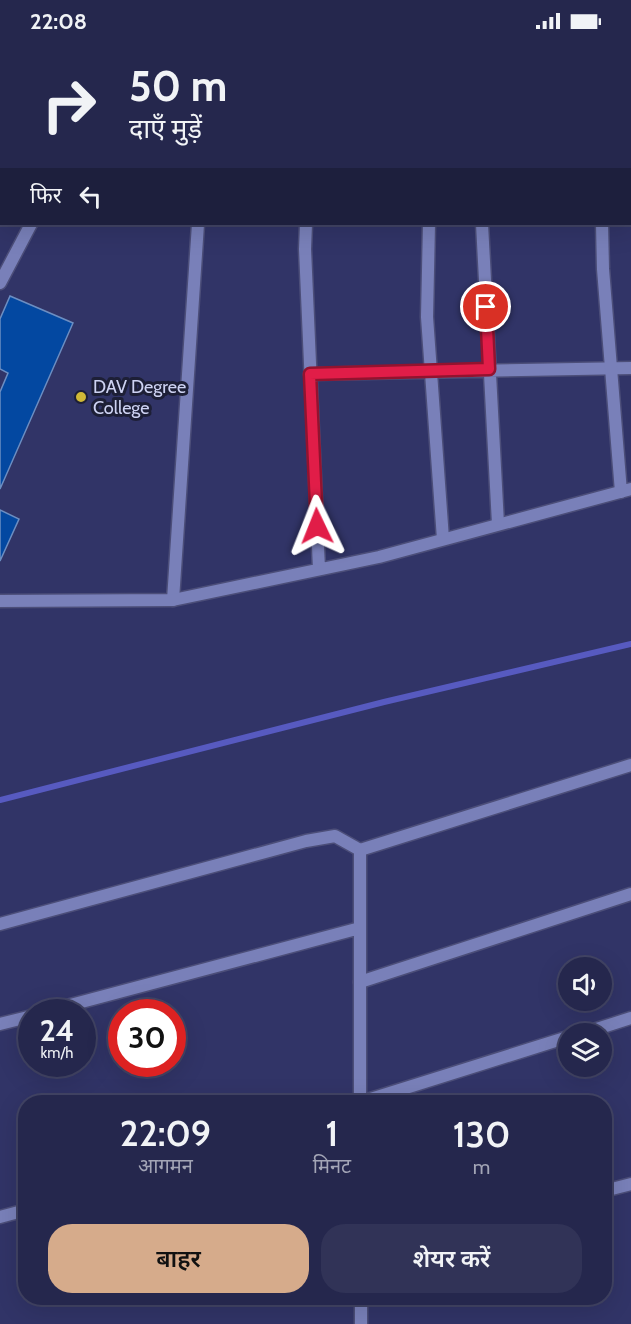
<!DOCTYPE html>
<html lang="hi">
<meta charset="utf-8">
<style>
body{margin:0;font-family:Cabin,"Noto Sans Devanagari",sans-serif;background:#313357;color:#f1f3f6;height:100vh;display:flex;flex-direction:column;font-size:22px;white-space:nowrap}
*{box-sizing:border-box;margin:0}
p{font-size:20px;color:#a3a5b6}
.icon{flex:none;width:33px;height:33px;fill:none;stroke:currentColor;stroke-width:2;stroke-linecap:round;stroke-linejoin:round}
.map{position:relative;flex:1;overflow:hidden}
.details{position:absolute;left:18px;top:1053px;width:594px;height:210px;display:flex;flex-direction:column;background:#25274d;border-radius:24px;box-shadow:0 6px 24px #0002,0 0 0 2px #424465}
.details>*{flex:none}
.banner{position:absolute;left:0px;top:0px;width:632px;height:183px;box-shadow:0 6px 24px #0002,0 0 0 2px #424465;background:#25274d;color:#f1f3f6;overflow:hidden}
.controls{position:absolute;left:558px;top:915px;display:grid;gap:12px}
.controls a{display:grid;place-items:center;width:54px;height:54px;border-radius:50%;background:#25274d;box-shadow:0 6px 24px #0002,0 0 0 2px #424465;font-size:30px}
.speed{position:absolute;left:18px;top:957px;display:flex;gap:12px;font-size:30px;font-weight:700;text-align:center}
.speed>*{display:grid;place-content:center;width:78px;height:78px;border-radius:50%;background:#25274d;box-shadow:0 6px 24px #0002,0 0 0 2px #424465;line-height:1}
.speed small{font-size:15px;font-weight:400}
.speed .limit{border:9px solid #d22;background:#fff;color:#111}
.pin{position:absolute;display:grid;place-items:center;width:51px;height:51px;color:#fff;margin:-26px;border:3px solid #fff;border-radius:50%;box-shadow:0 2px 6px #0007}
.me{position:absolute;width:66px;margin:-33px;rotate:358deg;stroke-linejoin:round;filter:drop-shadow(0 0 4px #0008)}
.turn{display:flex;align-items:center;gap:21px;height:126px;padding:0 30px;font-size:27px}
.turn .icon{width:78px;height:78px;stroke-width:2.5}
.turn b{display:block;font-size:42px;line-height:51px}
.then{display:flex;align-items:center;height:57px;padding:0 30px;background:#0003;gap:12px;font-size:22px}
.eta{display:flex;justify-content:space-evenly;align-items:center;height:102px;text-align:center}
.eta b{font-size:36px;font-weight:600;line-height:42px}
.button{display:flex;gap:12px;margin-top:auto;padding:12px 30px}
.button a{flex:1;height:69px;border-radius:24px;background:#d6ab8b;color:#111;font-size:24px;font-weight:600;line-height:69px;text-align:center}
.button a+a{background:#313357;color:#f1f3f6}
.status{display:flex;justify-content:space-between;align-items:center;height:42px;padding:0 30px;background:#25274d;direction:ltr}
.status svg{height:16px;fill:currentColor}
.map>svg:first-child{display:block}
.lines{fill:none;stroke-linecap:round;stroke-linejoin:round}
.stream{stroke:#575ac0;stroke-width:6}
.building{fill:#0348a1;stroke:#6c8ec2;stroke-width:1.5}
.lane-casing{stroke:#4c4e79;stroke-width:15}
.street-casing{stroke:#4c4e79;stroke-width:15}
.lane{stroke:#7980b9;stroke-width:12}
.street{stroke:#7980b9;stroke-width:12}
.route-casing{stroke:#92132f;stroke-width:15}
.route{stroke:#e11d48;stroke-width:10}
.poi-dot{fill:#d0b837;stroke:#1d1f36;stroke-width:2}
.labels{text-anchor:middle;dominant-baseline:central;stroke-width:6;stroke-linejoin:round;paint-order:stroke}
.poi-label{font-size:18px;fill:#cdd2f2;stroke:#1d1f36;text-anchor:start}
</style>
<div class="status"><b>22:08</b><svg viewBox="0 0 49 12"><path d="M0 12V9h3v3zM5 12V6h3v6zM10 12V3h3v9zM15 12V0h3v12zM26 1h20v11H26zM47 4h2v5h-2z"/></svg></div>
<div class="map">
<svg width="631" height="1282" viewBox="0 0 631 1282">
<rect width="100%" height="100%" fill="#313467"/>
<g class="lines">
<path class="stream" d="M0 758 384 660 631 602"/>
</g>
<path class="building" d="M10 254 73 281 0 447V350L8 331 0 327V277Z
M0 468 19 477 0 519Z"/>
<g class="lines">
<g class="lane-casing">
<path id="lane" d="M208 2V0
M447 2 448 0
M486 2V0
M429 182 427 275 443 497
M482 182 498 482
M310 332 631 326
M173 558 198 182
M0 882 306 799 335 794 360 808
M360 940 631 852
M604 1149 631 1142"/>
</g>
<g class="street-casing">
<path id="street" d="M596 0 604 2
M124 2V0
M322 2V0
M630 6H631
M306 182 305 207 319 527
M602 182 603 227 621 450
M0 241 31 182
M0 559 173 558 379 515 631 447
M44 970 360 886
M0 982 32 974
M581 992 631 976
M360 1060V808L631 723
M361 1060 568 995
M0 1175 26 1168
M361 1256V1282"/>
</g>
<use href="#lane" class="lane"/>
<use href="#street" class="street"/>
</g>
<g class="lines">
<g class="route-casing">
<path id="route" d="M317 484 310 332 489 327 486 265"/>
</g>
<use href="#route" class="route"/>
</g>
<circle class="poi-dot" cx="81" cy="355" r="6"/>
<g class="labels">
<g class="poi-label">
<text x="93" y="345">DAV Degree<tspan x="93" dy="21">College</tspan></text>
</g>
</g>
</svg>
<div class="controls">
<a><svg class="icon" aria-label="sound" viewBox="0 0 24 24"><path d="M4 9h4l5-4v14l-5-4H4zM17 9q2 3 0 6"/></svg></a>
<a><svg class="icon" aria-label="layers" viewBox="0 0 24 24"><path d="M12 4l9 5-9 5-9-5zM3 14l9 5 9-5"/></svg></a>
</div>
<div class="speed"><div>24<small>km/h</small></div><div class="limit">30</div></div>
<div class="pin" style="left:486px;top:265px;background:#d93025"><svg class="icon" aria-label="arrive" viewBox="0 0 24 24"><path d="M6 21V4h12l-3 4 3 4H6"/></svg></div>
<svg class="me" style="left:317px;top:484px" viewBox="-20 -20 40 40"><path d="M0-17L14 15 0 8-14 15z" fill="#e11d48" stroke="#fff" stroke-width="4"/></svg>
<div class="banner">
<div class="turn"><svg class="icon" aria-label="right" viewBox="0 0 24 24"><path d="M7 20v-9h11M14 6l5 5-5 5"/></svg><div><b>50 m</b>दाएँ मुड़ें</div></div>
<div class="then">फिर<svg class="icon" aria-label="left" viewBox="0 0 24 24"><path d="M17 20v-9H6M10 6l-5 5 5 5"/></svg></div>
</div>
<section class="details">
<div class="eta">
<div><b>22:09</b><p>आगमन</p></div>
<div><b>1</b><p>मिनट</p></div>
<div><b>130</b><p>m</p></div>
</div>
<div class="button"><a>बाहर</a><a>शेयर करें</a></div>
</section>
</div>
